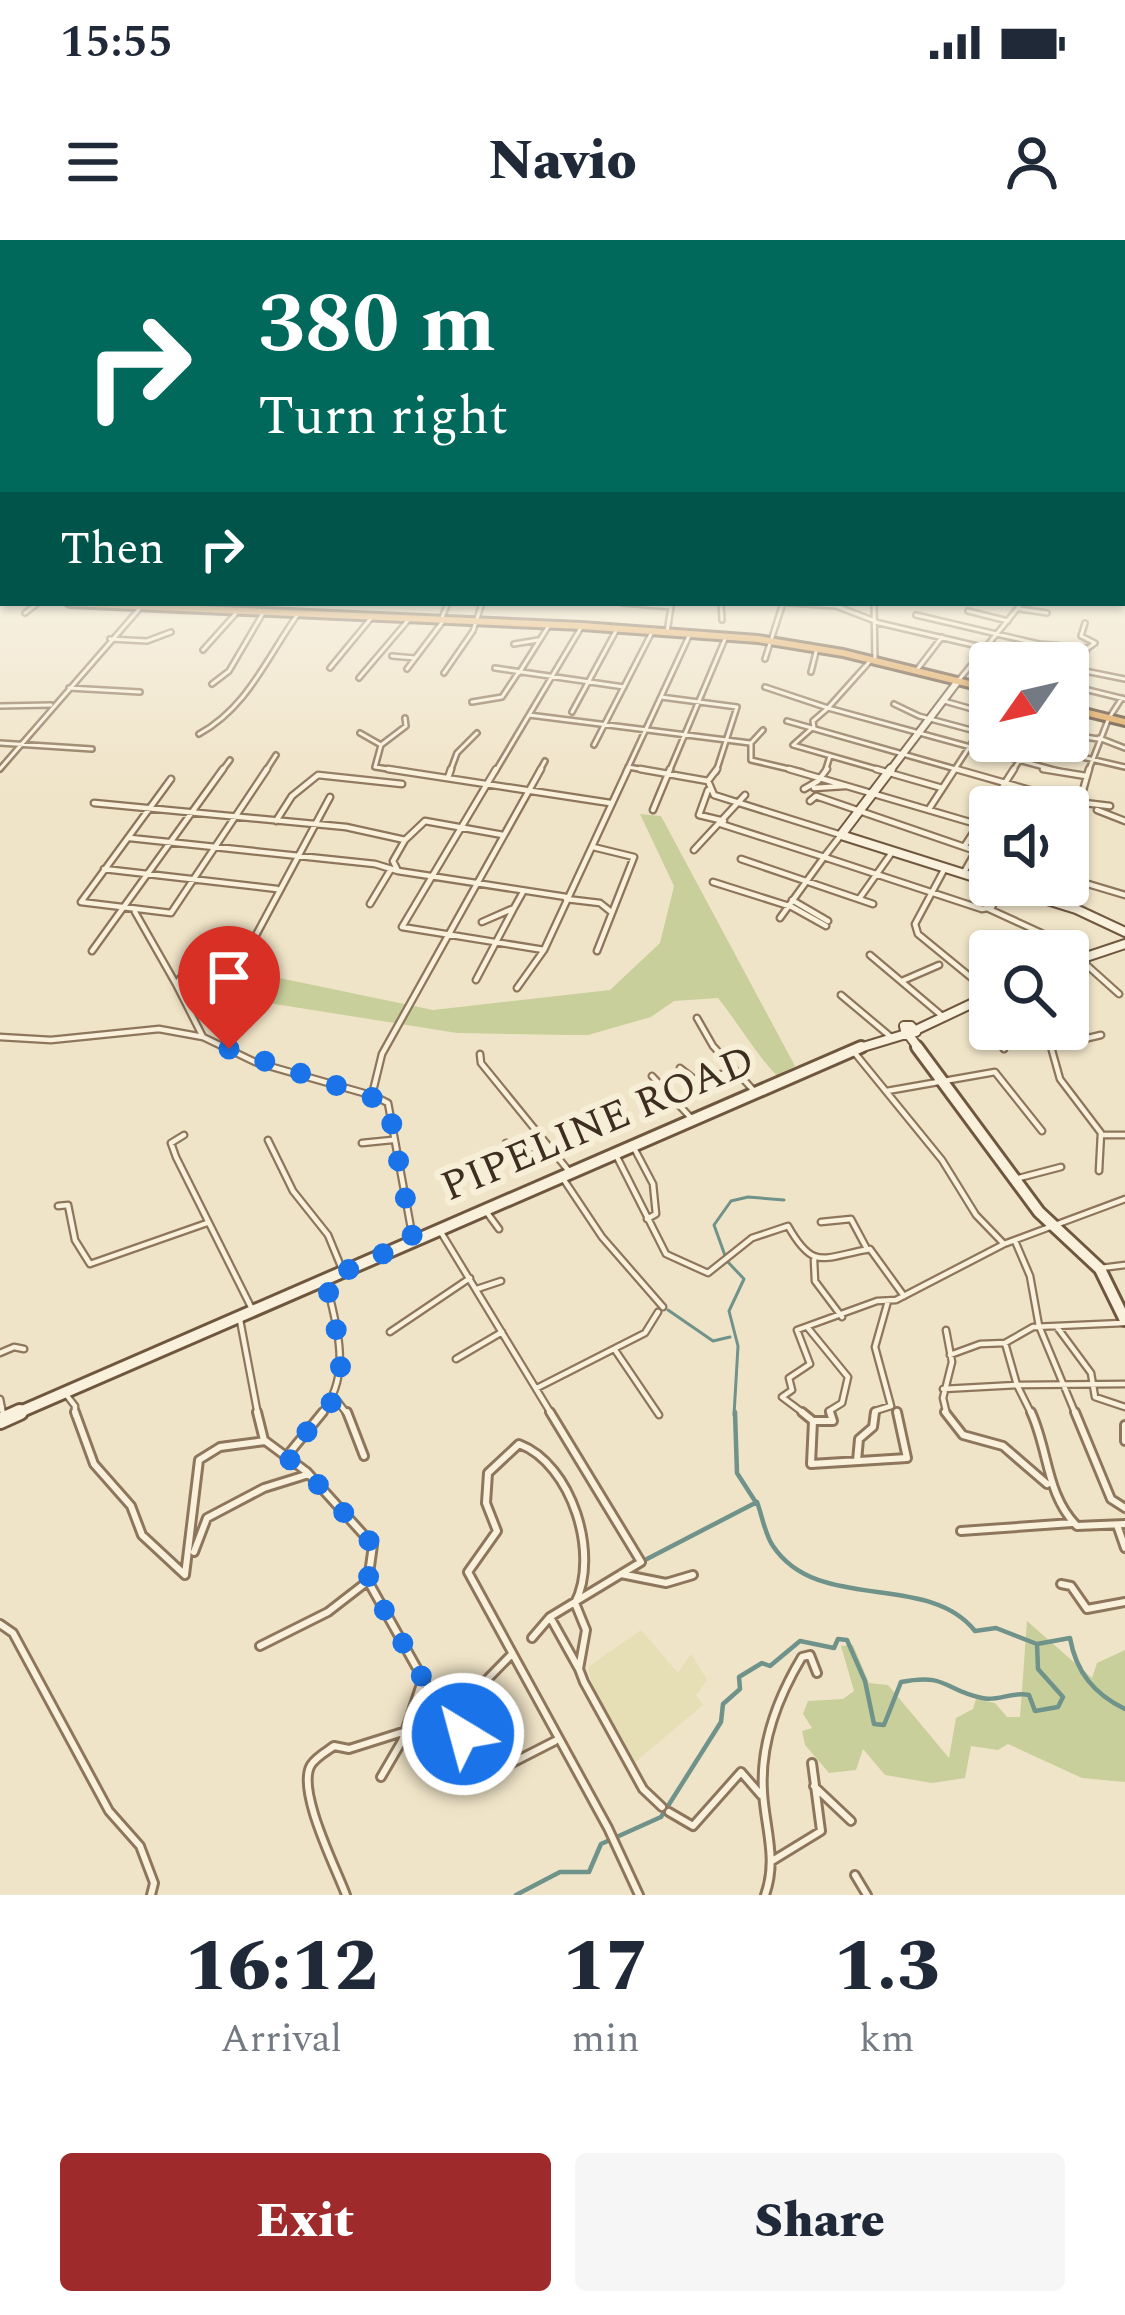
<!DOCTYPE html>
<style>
body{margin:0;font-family:Spectral,serif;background:#f6f6f7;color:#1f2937;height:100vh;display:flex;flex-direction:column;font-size:45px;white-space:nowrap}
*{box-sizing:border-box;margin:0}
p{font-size:39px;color:#747a83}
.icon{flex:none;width:66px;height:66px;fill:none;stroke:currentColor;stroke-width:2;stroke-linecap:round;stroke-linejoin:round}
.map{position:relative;height:1655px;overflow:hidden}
.panel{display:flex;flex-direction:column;background:#fff;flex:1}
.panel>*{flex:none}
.guide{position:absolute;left:0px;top:0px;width:1125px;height:366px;box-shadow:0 3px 9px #0004;background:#00695c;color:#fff;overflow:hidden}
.needle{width:78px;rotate:236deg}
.buttons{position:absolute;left:969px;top:402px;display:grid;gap:24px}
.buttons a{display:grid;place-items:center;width:120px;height:120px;border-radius:12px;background:#fff;box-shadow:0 3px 9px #0004;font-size:60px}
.pin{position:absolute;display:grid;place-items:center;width:102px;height:102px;color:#fff;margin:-123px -51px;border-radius:50% 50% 50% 0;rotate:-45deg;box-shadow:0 0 12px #0007}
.pin .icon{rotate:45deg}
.me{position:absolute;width:132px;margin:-66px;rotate:323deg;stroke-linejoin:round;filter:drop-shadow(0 0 9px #0008)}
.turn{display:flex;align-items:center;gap:42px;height:252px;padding:0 60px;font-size:54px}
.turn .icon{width:156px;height:156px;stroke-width:2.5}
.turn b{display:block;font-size:84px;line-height:102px}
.then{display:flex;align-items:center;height:114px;padding:0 60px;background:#0003;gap:24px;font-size:45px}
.eta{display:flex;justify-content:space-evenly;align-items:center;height:204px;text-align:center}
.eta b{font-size:72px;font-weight:800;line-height:84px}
.action{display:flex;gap:24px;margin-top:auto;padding:24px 60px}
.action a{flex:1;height:138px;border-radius:12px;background:#9e2a2b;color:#fff;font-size:48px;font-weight:800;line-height:138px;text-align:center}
.action a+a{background:#f6f6f7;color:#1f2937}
.status{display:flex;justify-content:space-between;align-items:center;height:84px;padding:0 60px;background:#fff;direction:ltr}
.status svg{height:33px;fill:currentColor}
header{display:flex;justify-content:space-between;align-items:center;height:156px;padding:0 60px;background:#fff;font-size:54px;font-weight:800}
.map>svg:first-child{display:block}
.farmland{fill:#e6deb5}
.green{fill:#c9cf9b}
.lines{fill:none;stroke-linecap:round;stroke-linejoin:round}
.stream-far1{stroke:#6f938a;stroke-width:3}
.stream{stroke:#6f938a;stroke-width:4.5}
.street-far2-casing{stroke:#8d765c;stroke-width:8}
.street-far1-casing{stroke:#8d765c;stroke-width:9}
.street-casing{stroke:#8d765c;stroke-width:12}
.secondary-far3-casing{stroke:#6f573f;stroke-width:10}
.secondary-far2-casing{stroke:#6f573f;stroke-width:12}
.secondary-far1-casing{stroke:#6f573f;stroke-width:16}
.secondary-casing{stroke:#6f573f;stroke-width:20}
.highway-casing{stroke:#5b4430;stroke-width:6}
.street-far2{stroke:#faf1dc;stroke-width:3}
.street-far1{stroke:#faf1dc;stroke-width:4.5}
.street{stroke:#faf1dc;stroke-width:6}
.secondary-far3{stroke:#faf1dc;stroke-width:6}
.secondary-far2{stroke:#faf1dc;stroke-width:8}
.secondary-far1{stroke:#faf1dc;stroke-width:10}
.secondary{stroke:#faf1dc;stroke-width:14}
.highway{fill:#e0a458;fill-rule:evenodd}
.route{stroke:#1a73e8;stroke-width:21;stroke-dasharray:0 37.8}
.labels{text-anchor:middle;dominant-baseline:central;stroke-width:12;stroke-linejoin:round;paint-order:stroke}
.street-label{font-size:42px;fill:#3d2e20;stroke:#f7eed8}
</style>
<div class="status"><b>15:55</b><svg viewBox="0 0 49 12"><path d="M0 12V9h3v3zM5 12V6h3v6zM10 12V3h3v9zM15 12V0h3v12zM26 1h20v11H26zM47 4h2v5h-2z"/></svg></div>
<header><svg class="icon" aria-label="menu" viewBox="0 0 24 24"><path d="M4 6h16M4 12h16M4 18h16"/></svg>Navio<svg class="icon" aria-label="person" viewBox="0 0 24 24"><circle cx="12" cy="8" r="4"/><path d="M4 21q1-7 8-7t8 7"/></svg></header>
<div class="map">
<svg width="1125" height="1655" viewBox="0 0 1125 1655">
<rect width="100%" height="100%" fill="#f0e4c8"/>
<path class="farmland" d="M641 1390 678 1433 691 1414 707 1440 696 1455 703 1465 634 1523 596 1460 588 1427Z"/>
<path class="green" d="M640 574 661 576 795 826 777 836C754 812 739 784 718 758L674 761 651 777 588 795H568L457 793 250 760 270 736 433 770 610 750 660 703 674 646Z
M1027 1381 1092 1438 1097 1423 1125 1410V1542L1082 1538 1008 1504 998 1510 971 1506 965 1538 932 1543 885 1535 863 1509 856 1530 829 1533 805 1505 802 1491 812 1488 803 1474 808 1461 843 1459 854 1451 841 1406 853 1405 869 1443 888 1445 949 1518 956 1478 973 1469 976 1459 995 1463 1007 1477H1020Z"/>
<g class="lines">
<path class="stream-far1" d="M668 1070 713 1101 730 1097
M734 1175 738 1106 729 1071 744 1039 727 1021 714 985 731 961 748 957 784 960"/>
<path class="stream" d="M735 1172 737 1233 755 1261
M645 1320 757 1262C762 1275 765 1295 773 1306 818 1374 928 1331 975 1391L996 1388 1037 1404 1070 1398C1076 1432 1094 1454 1125 1469
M516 1655 560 1632H589L601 1604 661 1577 721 1482 723 1464 740 1449 739 1437 762 1423 770 1426 800 1401 834 1408 838 1399 847 1400 865 1441 874 1484 884 1485 901 1442C948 1433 943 1450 982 1458 997 1462 1012 1451 1029 1455L1035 1471 1058 1467 1063 1457 1038 1429 1037 1404"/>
<g class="street-far2-casing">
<path id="street-far2" d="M623 363 671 367 667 392
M721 363 722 380
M789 363 836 366 875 381
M874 363 875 421
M1020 369 1047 373
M968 371 1008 381
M25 373 38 363
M916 375 1039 404 1088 408 1068 442
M441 380 448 363
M875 382 986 408
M1085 383 1081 396 1095 403 1088 408
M110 399 147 401 171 392
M514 404 538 400
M203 410 238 371
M392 416 415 418
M765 419 783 363
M871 420 828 468 1062 532
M330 428 372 377
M495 428 624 447
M407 429 444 380
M1075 429 1125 439
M916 431 942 397
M811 432 817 408
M444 433 473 391 482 363
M519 433 548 387
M359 438 410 378
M958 441 1022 363
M212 444 229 431 263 373
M1068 445 1125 459
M765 447 828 468
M69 448 140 452
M661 457 737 467 716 532
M944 461 990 474
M472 462 502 457 518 433
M894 464 919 476 990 495
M0 466 51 465
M572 472 617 389
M529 475 750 503
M1109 478 1122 458
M787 481 966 532
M814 488 813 481 828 468
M811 489 793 505 887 532
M763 490 751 503V520L802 532
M360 493 381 505 375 527 408 532
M199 494C248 467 267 417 298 374
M1073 495 1098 499
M1099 498 1125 508
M1013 501 1125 527
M0 503 92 509
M381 505 406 486 405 478
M594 505 652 392
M628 527 657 532
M0 529 141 367
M221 532 230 520
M265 532 276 515
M450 532 457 513 477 493
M495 532 582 386
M539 532 545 521
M626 532 690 394
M669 532 725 399
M825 532 830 516
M953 532 990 475
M1012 532 1032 501
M1088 532 1108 480"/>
</g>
<g class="street-far1-casing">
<path id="street-far1" d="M388 529 610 563
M496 529 402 687 544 710
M640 529 708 541 714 555 841 595 824 617 982 669 992 667 1003 645
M789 529 990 588
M876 529 942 548
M956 529 1068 561 1110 566
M1043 529 1086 536
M448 538 451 529
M171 539 81 662 171 673 267 529
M708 541 717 529
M814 548 845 546
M804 549 818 541 827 529
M708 550 699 575 724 581
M810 561 816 556 976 611 963 634
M94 563 346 587 405 600 393 621 398 631 566 657
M929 569 955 529
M653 570 670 529
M1097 570 1125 581
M1068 572 1078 568 1089 529
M276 581 292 556 318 535 402 544
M721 584 824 617 780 678
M130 598 375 624 398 631
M405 600 425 581 503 595
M593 607 634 617 597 711
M964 607 1014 529
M694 610 745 555
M976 611 990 615
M741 619 873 664
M945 628 915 684 918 694 990 753
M104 629 277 649
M1068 638 1125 655
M713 642 792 667 826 686
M566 659 600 663 610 671
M859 659 893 611
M792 660 828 681
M370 664 391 629
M989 669 1061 702 1119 754
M135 672 176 744
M482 682 514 668 523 652
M92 711 223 529
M870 715 941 775
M476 740 514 668
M902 741 939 725
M517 748 544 710 628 529
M841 755 891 797
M972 765 1004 809
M697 778 713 806 755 852
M1046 789 1060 839 1101 893 1099 931
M0 797 51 800 159 789 203 797 255 822 374 856 388 863 413 999
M203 797 176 744 192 723 228 715 255 697 330 557
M1054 806 1101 795
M854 812 942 920 976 975 1004 1004
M480 814 481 823 568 930
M680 828 694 839 734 832
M652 836 693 880
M887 851 995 832 1042 891
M372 855 382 814 541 529
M184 895 171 903 176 917 251 1067
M1103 895H1125
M268 900 293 951 328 995 342 1029
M362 903 392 900
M506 903 547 911
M633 906 653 944 656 974 647 979
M615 913 666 1014 708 1033 752 998 788 986C814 1032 823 1017 870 1009L904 1056
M1019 938 1061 927
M564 940 602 997 663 1067
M58 966 68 965 75 1000 90 1024 207 983
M488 974 499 989
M821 982 851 979 866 1007
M442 994 552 1175
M1015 1001 1030 1036 1039 1086 1076 1175
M814 1020 815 1041 842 1077
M1101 1028 1125 1025
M477 1049 501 1041
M240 1080 258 1175
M1057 1087 1091 1133 1095 1157 1125 1167
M808 1088 848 1137 842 1163 829 1171 831 1175
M946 1090 952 1122 943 1158 947 1175
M390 1092 470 1038
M615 1110 659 1175
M0 1113 14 1107 24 1109
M950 1115 980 1104 1005 1103 1033 1087 1123 1083
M456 1119 502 1092
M537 1148 645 1093 658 1072
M943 1149 1017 1145 1005 1103
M65 1153 75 1166V1175
M335 1158 348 1175
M0 1159 3 1174
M897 1171 898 1175
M320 1175C354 1135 336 1087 326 1040
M806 1175 782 1157 792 1150 789 1138 810 1124 797 1090 877 1061 896 1060 1004 1004 1125 959
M874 1175 875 1171 891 1166 875 1107 888 1061
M1032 1175 1017 1145 1125 1144"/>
</g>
<g class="street-casing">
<path id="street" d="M75 1172 94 1224 131 1266 142 1295 185 1335 199 1220 220 1207 265 1201
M257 1172 264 1200 307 1232 373 1305 368 1341 432 1455 481 1517 510 1524 555 1501
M347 1172 364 1216
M802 1172 813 1181 811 1224 907 1218 897 1172
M945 1172 963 1195 1003 1206 1047 1244
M1031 1172C1049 1211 1046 1255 1077 1286L1125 1284
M1075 1172 1111 1259 1125 1268
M813 1181H833L830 1172
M1125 1185V1201
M286 1217 323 1172
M857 1221 859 1199 873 1187 875 1172
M1117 1285 1125 1308
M961 1291 1072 1283
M194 1312 207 1278 264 1248 309 1234
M621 1334 666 1343 693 1335
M1061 1344 1071 1346 1087 1369 1125 1362
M550 1377 579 1429
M0 1384 13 1393 109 1571 140 1606 154 1643 151 1655
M532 1398 550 1377 641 1322 550 1172
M260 1406 328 1372 368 1341
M445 1472 464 1463 511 1415
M381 1537 402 1501 423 1438
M814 1546 851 1581
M669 1572 693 1586 741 1532 761 1555
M772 1621 821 1591 812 1523
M855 1635 867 1655
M346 1655C336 1628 296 1550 311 1525 316 1517 327 1511 334 1506L349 1509 406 1491
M639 1655 608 1588 468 1332 497 1291 486 1263 488 1233 519 1204C572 1224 600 1315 575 1363L586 1390 579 1429 584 1442 643 1549 662 1567
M765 1655C778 1619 765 1588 763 1552 760 1505 778 1457 802 1417L810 1415 817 1433"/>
</g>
<g class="secondary-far3-casing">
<path id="secondary-far3" d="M889 532 958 441"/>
</g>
<g class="secondary-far2-casing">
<path id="secondary-far2" d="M891 529 841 595 990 642
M999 645 1076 669 1125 692
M1068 723 1125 704
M904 786H911L916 792 906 794Z
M916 790 990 755
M908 794 920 810
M853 810 906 794"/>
</g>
<g class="secondary-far1-casing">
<path id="secondary-far1" d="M917 807 1039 972 1100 1029 1125 1080
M13 1175 861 807"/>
</g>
<g class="secondary-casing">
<path id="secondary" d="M0 1181 20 1172"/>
</g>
<g class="highway-casing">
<path id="highway" d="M0 357H3V363H0Z
M64 363H130L582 383 758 396 843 410 990 446V452L843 416 758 402 582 389 69 366Z
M1068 465 1125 479V485L1068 471Z"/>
</g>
<use href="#street-far2" class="street-far2"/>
<use href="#street-far1" class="street-far1"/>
<use href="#street" class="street"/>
<use href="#secondary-far3" class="secondary-far3"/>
<use href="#secondary-far2" class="secondary-far2"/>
<use href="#secondary-far1" class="secondary-far1"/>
<use href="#secondary" class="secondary"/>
<use href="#highway" class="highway"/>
</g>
<linearGradient id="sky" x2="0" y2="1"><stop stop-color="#8fbad6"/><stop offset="0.58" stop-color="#f8f3e6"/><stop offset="1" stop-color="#f8f3e6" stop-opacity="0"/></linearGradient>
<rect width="1125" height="551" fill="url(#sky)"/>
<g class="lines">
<path class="route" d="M229 809 388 863 413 1000 326 1040 342 1118 335 1158 286 1217 307 1232 373 1305 368 1341 432 1455 463 1494"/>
</g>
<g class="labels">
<g class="street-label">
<text transform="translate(598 884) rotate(-23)">PIPELINE ROAD</text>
</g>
</g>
</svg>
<div class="buttons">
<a><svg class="needle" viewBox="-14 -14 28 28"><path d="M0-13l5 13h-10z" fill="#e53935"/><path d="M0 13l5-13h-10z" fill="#747a83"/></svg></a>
<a><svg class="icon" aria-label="sound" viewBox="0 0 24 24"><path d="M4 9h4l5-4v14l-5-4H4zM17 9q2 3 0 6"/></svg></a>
<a><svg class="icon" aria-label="search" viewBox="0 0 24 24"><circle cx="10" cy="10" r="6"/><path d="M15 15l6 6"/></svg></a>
</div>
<div class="pin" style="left:229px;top:809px;background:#d93025"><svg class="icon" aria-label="arrive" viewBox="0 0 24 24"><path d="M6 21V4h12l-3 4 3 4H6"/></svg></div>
<svg class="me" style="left:463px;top:1494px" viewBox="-20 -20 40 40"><circle r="17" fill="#1a73e8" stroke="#fff" stroke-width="3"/><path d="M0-11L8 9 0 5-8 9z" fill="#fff"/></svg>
<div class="guide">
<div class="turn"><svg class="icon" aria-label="right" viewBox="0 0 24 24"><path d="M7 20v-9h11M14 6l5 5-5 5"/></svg><div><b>380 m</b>Turn right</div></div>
<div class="then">Then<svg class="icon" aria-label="right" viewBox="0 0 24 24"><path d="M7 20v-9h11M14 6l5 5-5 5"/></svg></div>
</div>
</div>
<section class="panel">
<div class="eta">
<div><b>16:12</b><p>Arrival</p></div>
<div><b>17</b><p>min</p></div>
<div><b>1.3</b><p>km</p></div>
</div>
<div class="action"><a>Exit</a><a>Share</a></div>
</section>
